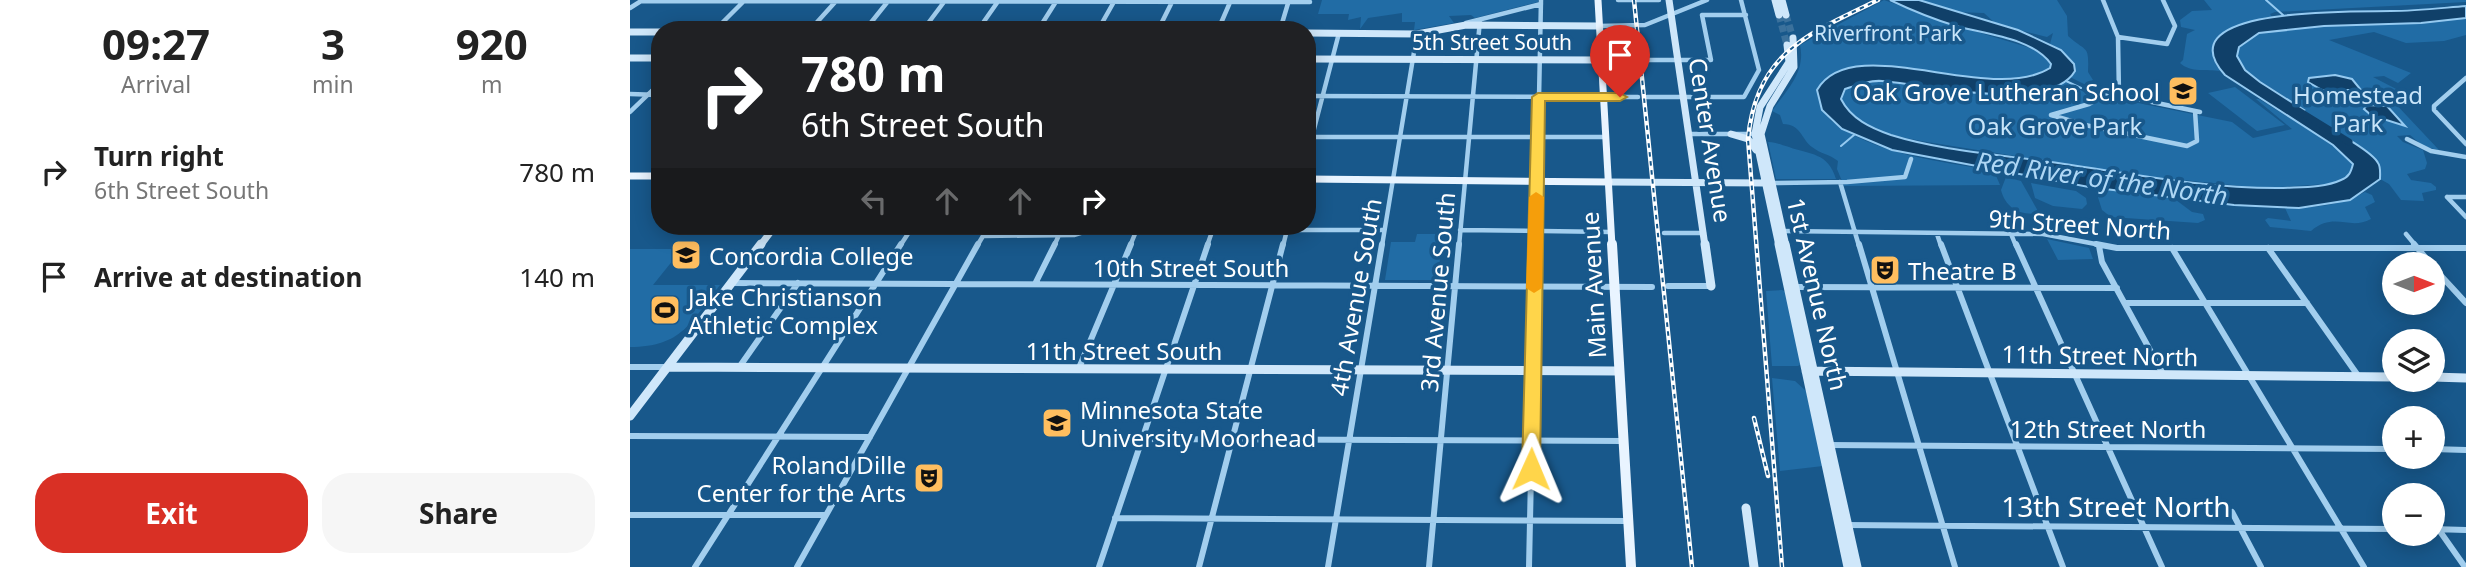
<!DOCTYPE html>
<meta charset="utf-8">
<style>
body{margin:0;font-family:"Noto Sans",sans-serif;background:#f6f6f6;color:#222;height:100vh;display:flex;flex-direction:column;font-size:26px;white-space:nowrap}
*{box-sizing:border-box;margin:0}
p{font-size:23px;color:#767676}
.icon{flex:none;width:38px;height:38px;fill:none;stroke:currentColor;stroke-width:2;stroke-linecap:round;stroke-linejoin:round}
.map{position:relative;flex:1;overflow:hidden}
.panel{display:flex;flex-direction:column;background:#fff;width:630px}
.panel>*{flex:none}
.banner{position:absolute;left:21px;top:21px;width:665px;height:214px;border-radius:28px;box-shadow:0 4px 18px #0003;background:#202124;color:#fff;overflow:hidden}
.needle{width:46px;rotate:90deg}
.controls{position:absolute;left:1752px;top:252px;display:grid;gap:14px}
.controls a{display:grid;place-items:center;width:63px;height:63px;border-radius:50%;background:#fff;box-shadow:0 4px 18px #0003;font-size:35px}
.pin{position:absolute;display:grid;place-items:center;width:60px;height:60px;color:#fff;margin:-72px -30px;border-radius:50% 50% 50% 0;rotate:-45deg;box-shadow:0 0 7px #0007}
.pin .icon{rotate:45deg}
.me{position:absolute;width:77px;margin:-38px;rotate:1deg;stroke-linejoin:round;filter:drop-shadow(0 0 5px #0008)}
.turn{display:flex;align-items:center;gap:24px;height:147px;padding:0 35px;font-size:32px}
.turn .icon{width:91px;height:91px;stroke-width:2.5}
.turn b{display:block;font-size:49px;line-height:60px}
.lanes{display:flex;align-items:center;height:66px;padding:0 35px;background:#0003;justify-content:center;gap:35px;direction:ltr}
.lanes .off{opacity:.35}
.eta{display:flex;justify-content:space-evenly;align-items:center;height:119px;text-align:center}
.eta b{font-size:42px;font-weight:700;line-height:49px}
.action{display:flex;gap:14px;margin-top:auto;padding:14px 35px}
.action a{flex:1;height:80px;border-radius:28px;background:#d93025;color:#fff;font-size:28px;font-weight:700;line-height:80px;text-align:center}
.action a+a{background:#f6f6f6;color:#222}
ul{padding:0;list-style:none}
li{display:flex;align-items:center;gap:21px;height:105px;padding:0 35px}
li div{flex:1}
li b{display:block;font-size:26px}
li em{font-style:normal}
main{display:flex;flex:1;min-height:0}
.map>svg:first-child{display:block}
.green{fill:#216ca5}
.water{fill:#104069;stroke:#95caf1;stroke-width:2}
.lines{fill:none;stroke-linecap:round;stroke-linejoin:round}
.stream{stroke:#95caf1;stroke-width:2}
.river{stroke:#104069;stroke-width:7}
.secondary-tunnel{stroke:#3b719c;stroke-width:7;stroke-dasharray:7 3.5;stroke-linecap:butt}
.street-far1{stroke:#a2ceee;stroke-width:4.5}
.street{stroke:#a2ceee;stroke-width:6}
.secondary-far1{stroke:#cfe7fa;stroke-width:7}
.secondary{stroke:#cfe7fa;stroke-width:9}
.primary-far1{stroke:#e9f4ff;stroke-width:7}
.primary{stroke:#e9f4ff;stroke-width:10}
.rail-casing{stroke:#fff;stroke-width:4.5}
.rail{stroke:#18588b;stroke-width:2;stroke-dasharray:4.5;stroke-linecap:butt}
.route{fill:#ffd54a;stroke:#a68a30;stroke-width:2}
.slow{fill:#f59e0b}
.labels{text-anchor:middle;dominant-baseline:central;stroke-width:7;stroke-linejoin:round;paint-order:stroke}
.far-park-label{font-size:21px;fill:#c8e5fa;stroke:#18588b}
.far-street-label{font-size:21px;fill:#fff;stroke:#18588b}
.poi-label{font-size:24px;fill:#fff;stroke:#18588b;text-anchor:start}
.park-label{font-size:24px;fill:#c8e5fa;stroke:#18588b}
.street-label{font-size:24px;fill:#fff;stroke:#18588b}
.water-label{font-size:26px;font-style:italic;fill:#aed7f5;stroke:#18588b}
.near-street-label{font-size:28px;fill:#fff;stroke:#18588b}
</style>
<main>
<section class="panel">
<div class="eta">
<div><b>09:27</b><p>Arrival</p></div>
<div><b>3</b><p>min</p></div>
<div><b>920</b><p>m</p></div>
</div>
<ul>
<li><svg class="icon" aria-label="right" viewBox="0 0 24 24"><path d="M7 20v-9h11M14 6l5 5-5 5"/></svg><div><b>Turn right</b><p>6th Street South</p></div><em>780 m</em></li>
<li><svg class="icon" aria-label="arrive" viewBox="0 0 24 24"><path d="M6 21V4h12l-3 4 3 4H6"/></svg><div><b>Arrive at destination</b></div><em>140 m</em></li>
</ul>
<div class="action"><a>Exit</a><a>Share</a></div>
</section>
<div class="map">
<svg width="1836" height="567" viewBox="0 0 1836 567">
<rect width="100%" height="100%" fill="#18588b"/>
<path class="green" d="M692 0H908V2L845 18 841 15 819 16 824 23 784 30 785 22H772V13L738 18 730 29 731 17 718 20 719 14H688Z
M1254 0 1324 25 1397 47 1409 52 1421 64 1420 68C1371 98 1291 62 1238 65 1219 66 1208 74 1192 81L1200 120C1244 155 1310 161 1364 171L1370 185 1214 186 1207 169 1208 161C1199 154 1191 154 1182 147 1171 139 1171 124 1153 124L1150 115 1142 111C1157 90 1176 72 1170 45Z
M1289 0H1427L1437 16 1438 36C1457 53 1459 44 1458 72L1463 80 1456 85 1440 77 1445 71 1431 50 1420 44 1423 33 1417 37 1366 24 1354 13 1324 12Z
M1574 0H1836V2L1645 12 1640 14 1642 17C1619 19 1599 32 1583 45V59L1590 71C1577 69 1561 73 1550 63L1553 60 1557 34 1565 30 1551 27 1550 20 1562 11 1582 10Z
M1836 18V35L1814 41 1776 43 1744 32 1699 40 1781 73 1768 83 1754 76 1743 77 1770 91 1762 100 1809 150 1794 147 1780 135 1767 136 1773 142 1793 150 1797 163 1795 169 1777 174 1781 180 1801 183 1806 187V190L1792 193 1794 201 1771 200 1759 184 1750 179V169C1743 162 1736 150 1728 145 1706 131 1683 121 1664 104 1645 86 1617 82 1607 56L1609 48 1629 33 1694 26 1791 23Z
M1250 81C1311 90 1375 104 1435 82L1454 92 1602 122 1623 138 1662 129 1626 99H1629L1703 145 1723 164 1721 173 1712 180 1697 184 1632 188 1512 176 1291 141C1261 135 1225 128 1210 99L1215 89Z
M1605 87 1655 125 1627 131 1578 93Z
M1138 142C1147 142 1150 145 1159 147 1180 155 1198 152 1206 179H1146Z
M1376 177 1391 181 1409 213C1391 216 1376 209 1371 190Z
M1401 183 1446 191 1456 198 1457 204 1452 209 1423 206 1405 198Z
M1465 188 1542 197 1562 212 1573 214 1575 220 1568 223 1481 217 1472 210Z
M1735 192 1742 195 1745 202 1735 207 1741 219C1719 231 1705 211 1681 231L1640 227 1635 220 1638 218 1661 221 1655 208C1683 208 1710 206 1735 192Z
M291 226H455L446 232H354L345 235 287 232Z
M787 234H811L809 280H755L761 242H785Z
M1417 239 1459 248 1463 259 1428 260Z
M0 249H52L23 285H90C61 322 52 347 0 347Z
M1152 290 1156 292 1171 364 1168 366H1142L1136 291Z
M1142 378 1165 381 1176 391 1193 466 1150 471Z"/>
<path class="water" d="M1260 0H1289L1388 30 1431 50 1444 64 1445 71C1419 115 1294 84 1252 81 1240 80 1227 85 1215 89L1211 99C1221 119 1241 128 1261 135 1309 150 1364 154 1414 161 1493 172 1573 189 1653 188 1671 187 1694 188 1711 180 1719 177 1721 172 1723 164L1703 145 1595 75C1532 5 1729 12 1761 11 1786 11 1811 8 1836 6V18L1791 23 1694 26 1629 33 1609 47 1607 56 1615 70 1630 82 1674 110 1671 112C1687 122 1741 149 1748 163 1751 167 1750 174 1750 179L1720 200 1669 208 1604 205 1459 187 1262 150 1212 129 1192 110 1187 90C1222 29 1360 106 1420 68L1421 64C1403 38 1355 34 1326 26 1303 19 1281 10 1260 0Z
M1705 75 1722 79 1731 90H1692L1678 82 1679 78Z
M1737 105 1757 106 1775 126 1741 115 1734 109Z"/>
<g class="lines">
<path class="stream" d="M1636 0 1653 15
M1436 81 1451 88
M1731 90 1751 106
M1211 146 1224 135"/>
<path class="river" d="M1667 110 1719 142"/>
<path class="secondary-tunnel" d="M1149 15 1157 45
M1156 15 1163 38"/>
<path class="street-far1" d="M988 0H1029
M1473 0 1488 37 1489 95
M0 8 11 1 680 2
M836 23 911 4
M969 26 1015 25 1077 0
M85 30 113 2
M180 30 207 0
M235 30 259 0
M293 30 314 2
M348 30 369 0
M408 30 427 0
M468 30 485 0
M528 30 543 0
M588 30 601 0
M650 30 659 0
M1488 37 1537 44 1545 26 1533 0
M972 60H1081L1072 15H1116
M1836 78 1804 106V110L1836 144
M0 94 30 95
M677 96 1008 97
M1017 97H1114L1129 70 1111 0
M0 112 30 83
M1421 115 1455 125 1557 146 1567 141 1565 111
M1421 115 1459 104 1479 93 1570 112
M1058 134H1129
M677 137H976
M1777 139 1801 151 1836 157
M677 156 709 33
M1210 182 1229 246
M1141 183 1217 182 1275 177 1281 159
M1817 197 1836 217
M1817 197H1836
M143 229H280
M830 230 981 232
M1151 231 1413 234 1476 246
M1034 233H1074
M1307 234 1311 246
M1381 234 1386 246
M1776 234 1786 246
M270 246 283 226
M347 246 353 236 444 235 460 230H754
M424 246 429 235
M500 246 507 229
M577 246 584 226
M653 246 658 226
M752 246 787 34
M829 246 850 20
M906 246 911 0"/>
<path class="street" d="M1229 244 1325 567
M1311 244 1433 567
M1386 244 1532 567
M1466 244 1487 248H1836
M1784 244 1801 264
M1469 246 1472 262 1533 374
M1542 248 1734 567
M1638 248 1729 377
M1802 266 1836 303
M101 283 1022 287
M405 284 425 244
M1038 286H1081
M1164 287 1487 288
M1495 303H1677
M110 366 168 283
M0 367H39
M449 368 501 244
M0 436 240 437
M512 439 993 441
M1198 445 1764 449
M1802 449 1836 450
M1602 512 1631 567
M0 515H196
M485 518 998 521
M1802 520 1835 567
M1215 525 1764 529
M1802 529 1836 530
M65 567 271 244
M167 567 348 244
M469 567 578 244
M569 567 653 244
M698 567 752 244
M799 567 829 244
M899 567 906 244"/>
<path class="secondary-far1" d="M1039 0 1075 246
M1145 0 1149 15
M1152 0 1156 15
M0 32H30
M677 33 787 34 836 25 969 26
M0 58H30
M677 59 972 60
M1101 134 1118 139 1126 150
M979 182 1137 183
M130 246 145 226
M1149 246 1125 134 1130 107 1159 62 1157 45
M1156 246 1131 134 1140 106 1164 67 1163 38"/>
<path class="secondary" d="M1075 244 1081 286
M1149 244 1218 567
M1155 244 1227 567
M39 367 988 371
M1176 371 1764 377
M1802 377 1836 378
M0 416 131 244
M1116 508 1124 567"/>
<path class="primary-far1" d="M968 0 982 246
M0 176H30
M677 179 979 182"/>
<path class="primary" d="M982 244 1001 567"/>
<g class="rail-casing">
<path id="rail" d="M1004 0 1062 567
M1124 418 1138 476
M1152 567 1118 139C1126 53 1178 34 1248 0"/>
</g>
<use href="#rail" class="rail"/>
</g>
<path class="route" d="M908 93H990L997 97 990 101H915L910 469 908 474 901 477 894 474 892 469 902 97Z"/>
<path class="slow" d="M906 192 914 197 912 288 904 293 896 288 899 197Z"/>
<defs>
<g id="school-square" transform="scale(1.575)"><rect x="-9" y="-9" width="18" height="18" rx="4" fill="#ffbe5f" stroke="#18588b"/><path d="M0-5L7-2L0 1L-7-2ZM-4 1L0 2.5L4 1V4Q0 6-4 4Z" fill="#111"/></g>
<g id="university-square" transform="scale(1.575)"><rect x="-9" y="-9" width="18" height="18" rx="4" fill="#ffbe5f" stroke="#18588b"/><path d="M0-5L7-2L0 1L-7-2ZM-4 1L0 2.5L4 1V4Q0 6-4 4Z" fill="#111"/></g>
<g id="theatre-square" transform="scale(1.575)"><rect x="-9" y="-9" width="18" height="18" rx="4" fill="#ffbe5f" stroke="#18588b"/><path d="M-5-5.5Q0-4 5-5.5V0Q5 5 0 6Q-5 5-5 0ZM-3.3-2.5H-1v1.5H-3.3ZM1-2.5H3.3v1.5H1ZM-2.8 1Q0 5.5 2.8 1Z" fill="#111"/></g>
<g id="stadium-square" transform="scale(1.575)"><rect x="-9" y="-9" width="18" height="18" rx="4" fill="#ffbe5f" stroke="#18588b"/><path d="M0-5a6.5 5 0 1 0 0 10a6.5 5 0 1 0 0-10ZM-3.5-1.8h7v3.6h-7Z" fill="#111"/></g>
</defs>
<g fill-rule="evenodd">
<use href="#school-square" x="1553" y="91"/>
<use href="#university-square" x="56" y="255"/>
<use href="#theatre-square" x="1255" y="270"/>
<use href="#stadium-square" x="35" y="310"/>
<use href="#university-square" x="427" y="423"/>
<use href="#theatre-square" x="299" y="478"/>
</g>
<g class="labels">
<g class="far-park-label">
<text x="1258" y="33">Riverfront Park</text>
</g>
<g class="far-street-label">
<text x="862" y="42">5th Street South</text>
</g>
<g class="poi-label">
<text x="1530" y="91" text-anchor="end">Oak Grove Lutheran School</text>
<text x="79" y="255">Concordia College</text>
<text x="1278" y="270">Theatre B</text>
<text x="58" y="296">Jake Christianson<tspan x="58" dy="28">Athletic Complex</tspan></text>
<text x="450" y="409">Minnesota State<tspan x="450" dy="28">University Moorhead</tspan></text>
<text x="276" y="464" text-anchor="end">Roland Dille<tspan x="276" dy="28">Center for the Arts</tspan></text>
</g>
<g class="park-label">
<text x="1728" y="94">Homestead<tspan x="1728" dy="28">Park</tspan></text>
<text x="1425" y="125">Oak Grove Park</text>
</g>
<g class="street-label">
<text transform="translate(1081 140) rotate(81)">Center Avenue</text>
<text transform="translate(1450 224) rotate(4)">9th Street North</text>
<text x="561" y="267">10th Street South</text>
<text transform="translate(963 285) rotate(-93)">Main Avenue</text>
<text transform="translate(807 292) rotate(-85)">3rd Avenue South</text>
<text transform="translate(1188 294) rotate(77)">1st Avenue North</text>
<text transform="translate(725 297) rotate(-80)">4th Avenue South</text>
<text x="494" y="350">11th Street South</text>
<text transform="translate(1470 355) rotate(1)">11th Street North</text>
<text x="1478" y="428">12th Street North</text>
</g>
<g class="water-label">
<text transform="translate(1472 178) rotate(8)">Red River of the North</text>
</g>
<g class="near-street-label">
<text x="1486" y="506">13th Street North</text>
</g>
</g>
</svg>
<div class="controls">
<a><svg class="needle" viewBox="-14 -14 28 28"><path d="M0-13l5 13h-10z" fill="#e53935"/><path d="M0 13l5-13h-10z" fill="#767676"/></svg></a>
<a><svg class="icon" aria-label="layers" viewBox="0 0 24 24"><path d="M12 4l9 5-9 5-9-5zM3 14l9 5 9-5"/></svg></a>
<a>+</a>
<a>−</a>
</div>
<div class="pin" style="left:990px;top:97px;background:#d93025"><svg class="icon" aria-label="arrive" viewBox="0 0 24 24"><path d="M6 21V4h12l-3 4 3 4H6"/></svg></div>
<svg class="me" style="left:901px;top:469px" viewBox="-20 -20 40 40"><path d="M0-17L14 15 0 8-14 15z" fill="#ffd54a" stroke="#fff" stroke-width="4"/></svg>
<div class="banner">
<div class="turn"><svg class="icon" aria-label="right" viewBox="0 0 24 24"><path d="M7 20v-9h11M14 6l5 5-5 5"/></svg><div><b>780 m</b>6th Street South</div></div>
<div class="lanes"><svg class="icon off" aria-label="left" viewBox="0 0 24 24"><path d="M17 20v-9H6M10 6l-5 5 5 5"/></svg><svg class="icon off" aria-label="ahead" viewBox="0 0 24 24"><path d="M12 20V5M6 11l6-6 6 6"/></svg><svg class="icon off" aria-label="ahead" viewBox="0 0 24 24"><path d="M12 20V5M6 11l6-6 6 6"/></svg><svg class="icon" aria-label="right" viewBox="0 0 24 24"><path d="M7 20v-9h11M14 6l5 5-5 5"/></svg></div>
</div>
</div>
</main>
